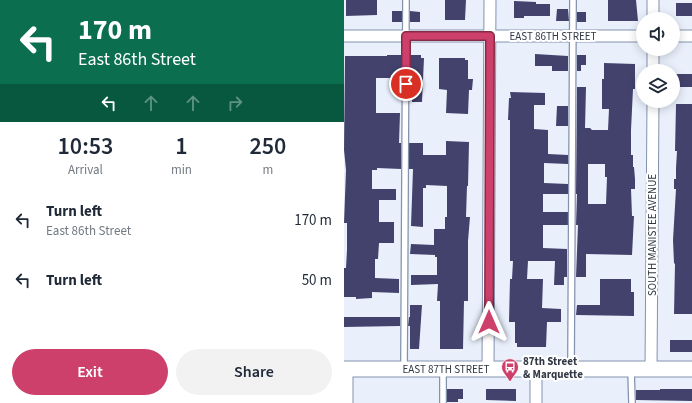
<!DOCTYPE html>
<style>
body{margin:0;font-family:"Source Sans 3",sans-serif;background:#f2f2f3;color:#1f2937;height:100vh;display:flex;flex-direction:column;font-size:15px;white-space:nowrap}
*{box-sizing:border-box;margin:0}
p{font-size:13px;color:#747a83}
.icon{flex:none;width:22px;height:22px;fill:none;stroke:currentColor;stroke-width:2;stroke-linecap:round;stroke-linejoin:round}
.map{position:relative;flex:1;overflow:hidden}
.side{display:flex;flex-direction:column;background:#fff;width:344px}
.side>*{flex:none}
.banner{background:#0b6e4f;color:#fff;overflow:hidden}
.controls{position:absolute;left:292px;top:12px;display:grid;gap:8px}
.controls a{display:grid;place-items:center;width:44px;height:44px;border-radius:50%;background:#fff;box-shadow:0 2px 10px #0003;font-size:20px}
.pin{position:absolute;display:grid;place-items:center;width:34px;height:34px;color:#fff;margin:-17px;border:2px solid #fff;border-radius:50%;box-shadow:0 1px 4px #0007}
.me{position:absolute;width:44px;margin:-22px;rotate:0deg;stroke-linejoin:round;filter:drop-shadow(0 0 3px #0008)}
.turn{display:flex;align-items:center;gap:14px;height:84px;padding:0 12px;font-size:18px}
.turn .icon{width:52px;height:52px;stroke-width:2.5}
.turn b{display:block;font-size:28px;line-height:34px}
.lanes{display:flex;align-items:center;height:38px;padding:0 12px;background:#0003;justify-content:center;gap:20px;direction:ltr}
.lanes .off{opacity:.35}
.eta{display:flex;justify-content:space-evenly;align-items:center;height:68px;text-align:center}
.eta b{font-size:24px;font-weight:600;line-height:28px}
.primary-button{display:flex;gap:8px;margin-top:auto;padding:8px 12px}
.primary-button a{flex:1;height:46px;border-radius:24px;background:#ce406c;color:#fff;font-size:16px;font-weight:600;line-height:46px;text-align:center}
.primary-button a+a{background:#f2f2f3;color:#1f2937}
ul{padding:0;list-style:none}
li{display:flex;align-items:center;gap:12px;height:60px;padding:0 12px}
li div{flex:1}
li b{display:block;font-size:15px}
li em{font-style:normal}
main{display:flex;flex:1;min-height:0}
.map>svg:first-child{display:block}
.building{fill:#42426d;fill-rule:evenodd}
.lines{fill:none;stroke-linecap:round;stroke-linejoin:round}
.lane-casing{stroke:#8392ad;stroke-width:8}
.street-casing{stroke:#8392ad;stroke-width:13}
.secondary-casing{stroke:#8392ad;stroke-width:17}
.lane{stroke:#fff;stroke-width:5.5}
.street{stroke:#fff;stroke-width:11}
.secondary{stroke:#fff;stroke-width:15}
.route-casing{stroke:#862a46;stroke-width:10}
.route{stroke:#ce406c;stroke-width:7}
.labels{text-anchor:middle;dominant-baseline:central;stroke-width:4;stroke-linejoin:round;paint-order:stroke}
.street-label{font-size:11px;fill:#323944;stroke:#fff}
.poi-label{font-size:11px;font-weight:bold;fill:#323944;stroke:#fff;text-anchor:start}
</style>
<main>
<section class="side">
<div class="banner">
<div class="turn"><svg class="icon" aria-label="left" viewBox="0 0 24 24"><path d="M17 20v-9H6M10 6l-5 5 5 5"/></svg><div><b>170 m</b>East 86th Street</div></div>
<div class="lanes"><svg class="icon" aria-label="left" viewBox="0 0 24 24"><path d="M17 20v-9H6M10 6l-5 5 5 5"/></svg><svg class="icon off" aria-label="ahead" viewBox="0 0 24 24"><path d="M12 20V5M6 11l6-6 6 6"/></svg><svg class="icon off" aria-label="ahead" viewBox="0 0 24 24"><path d="M12 20V5M6 11l6-6 6 6"/></svg><svg class="icon off" aria-label="right" viewBox="0 0 24 24"><path d="M7 20v-9h11M14 6l5 5-5 5"/></svg></div>
</div>
<div class="eta">
<div><b>10:53</b><p>Arrival</p></div>
<div><b>1</b><p>min</p></div>
<div><b>250</b><p>m</p></div>
</div>
<ul>
<li><svg class="icon" aria-label="left" viewBox="0 0 24 24"><path d="M17 20v-9H6M10 6l-5 5 5 5"/></svg><div><b>Turn left</b><p>East 86th Street</p></div><em>170 m</em></li>
<li><svg class="icon" aria-label="left" viewBox="0 0 24 24"><path d="M17 20v-9H6M10 6l-5 5 5 5"/></svg><div><b>Turn left</b></div><em>50 m</em></li>
</ul>
<div class="primary-button"><a>Exit</a><a>Share</a></div>
</section>
<div class="map">
<svg width="348" height="403" viewBox="0 0 348 403">
<rect width="100%" height="100%" fill="#e9f0fc"/>
<path class="building" d="M2 0H33V15L2 16Z
M101 0H122L121 20H101Z
M264 0H292L294 21H264Z
M170 1 192 2V4H206V16H180V18H170Z
M332 3H348V16H332Z
M213 9H224L225 21H212Z
M48 11H58V22H48Z
M66 11 76 12V22H66Z
M233 12H242V22H233Z
M191 54 224 56V71H208V66H191Z
M43 55H57V78H32V113H56L55 143H57V169L33 168V170H28V189H52V200H35V222H50V243H35L34 259H31V278L55 279V293L28 292V298L12 299V297H0V268H2L3 250V223H0L2 170 0 150 1 56H43Z
M66 55H77V58H80L78 102H68V79H66Z
M233 55H242V65H237V71H233Z
M95 58H121V60H124V79H129L128 90H125L124 114 102 113 103 90 95 89Z
M260 63 291 64V89H289L287 130V155H289V167H290L291 179V189H287L288 216H290L288 255 242 254V277H232L234 225H232L233 194H232L233 87H242L241 128H246L248 130H264L265 109H258V79H260ZM244 164H261V177H263L262 204H244Z
M332 74H348V87H332Z
M166 92 201 93V105H190V129L204 130V154L224 155V164L200 163V183L224 184V194H199V212H224V225H199V248L223 249V277H220V285H210L211 261H184L183 279H199L198 308 217 309V322H203L202 347H173V343H171V322H165L166 279H168L169 261H166V120H164L165 98H167Z
M332 104H348V314H330L331 264 330 263 329 240 332 189H330V179H332V168L333 151H331Z
M213 106H224V126H212Z
M102 141 125 142 124 186H123L122 217H126L124 241V301H120L119 349H96V301H93L94 284 67 285V275H93V257H91V255L66 254 67 244 90 245V229H101V217H103V186L82 185V188H79V227L67 226 69 169H65V143H79V155H102Z
M256 279H287V292H290V316L232 315 233 305H256Z
M66 305H78L75 349H66V326H64L65 317H66Z
M0 317H56V326L0 327Z
M326 340H348V352H326Z
M103 389H119V399H114V402H103Z
M142 389H172V401L142 400Z
M316 389H348V401L292 400V390H316Z"/>
<g class="lines">
<g class="lane-casing">
<path id="lane" d="M60 368 62 0
M227 368 229 0
M287 370 288 403
M99 403V369"/>
</g>
<g class="street-casing">
<path id="street" d="M309 19V0
M0 36H299
M329 36H348
M309 71V49
M3 369V403
M144 369 146 0
M192 369V403
M307 369 309 101"/>
</g>
<g class="secondary-casing">
<path id="secondary" d="M0 369H348"/>
</g>
<use href="#lane" class="lane"/>
<use href="#street" class="street"/>
<use href="#secondary" class="secondary"/>
</g>
<g class="lines">
<g class="route-casing">
<path id="route" d="M62 84V36H146L145 322"/>
</g>
<use href="#route" class="route"/>
</g>
<defs>
<g id="bus-pin" transform="scale(0.9)"><path d="M0 17L-7.5 6A9.5 9.5 0 1 1 7.5 6Z" fill="#ce406c" stroke="#fff"/><path d="M-5-6H5V4H4V6H2V4H-2V6H-4V4H-5ZM-3.5-4V0h7V-4ZM-3.5 1.2v1.5H-2V1.2ZM2 1.2v1.5H3.5V1.2Z" fill="#fff"/></g>
</defs>
<g fill-rule="evenodd">
<use href="#bus-pin" x="166" y="367"/>
</g>
<g class="labels">
<g class="street-label">
<text x="209" y="36">EAST 86TH STREET</text>
<text transform="translate(308 235) rotate(-90)">SOUTH MANISTEE AVENUE</text>
<text x="102" y="369">EAST 87TH STREET</text>
</g>
<g class="poi-label">
<text x="179" y="361">87th Street<tspan x="179" dy="13">&amp; Marquette</tspan></text>
</g>
</g>
</svg>
<div class="controls">
<a><svg class="icon" aria-label="sound" viewBox="0 0 24 24"><path d="M4 9h4l5-4v14l-5-4H4zM17 9q2 3 0 6"/></svg></a>
<a><svg class="icon" aria-label="layers" viewBox="0 0 24 24"><path d="M12 4l9 5-9 5-9-5zM3 14l9 5 9-5"/></svg></a>
</div>
<div class="pin" style="left:62px;top:84px;background:#d93025"><svg class="icon" aria-label="arrive" viewBox="0 0 24 24"><path d="M6 21V4h12l-3 4 3 4H6"/></svg></div>
<svg class="me" style="left:145px;top:322px" viewBox="-20 -20 40 40"><path d="M0-17L14 15 0 8-14 15z" fill="#ce406c" stroke="#fff" stroke-width="4"/></svg>
</div>
</main>
